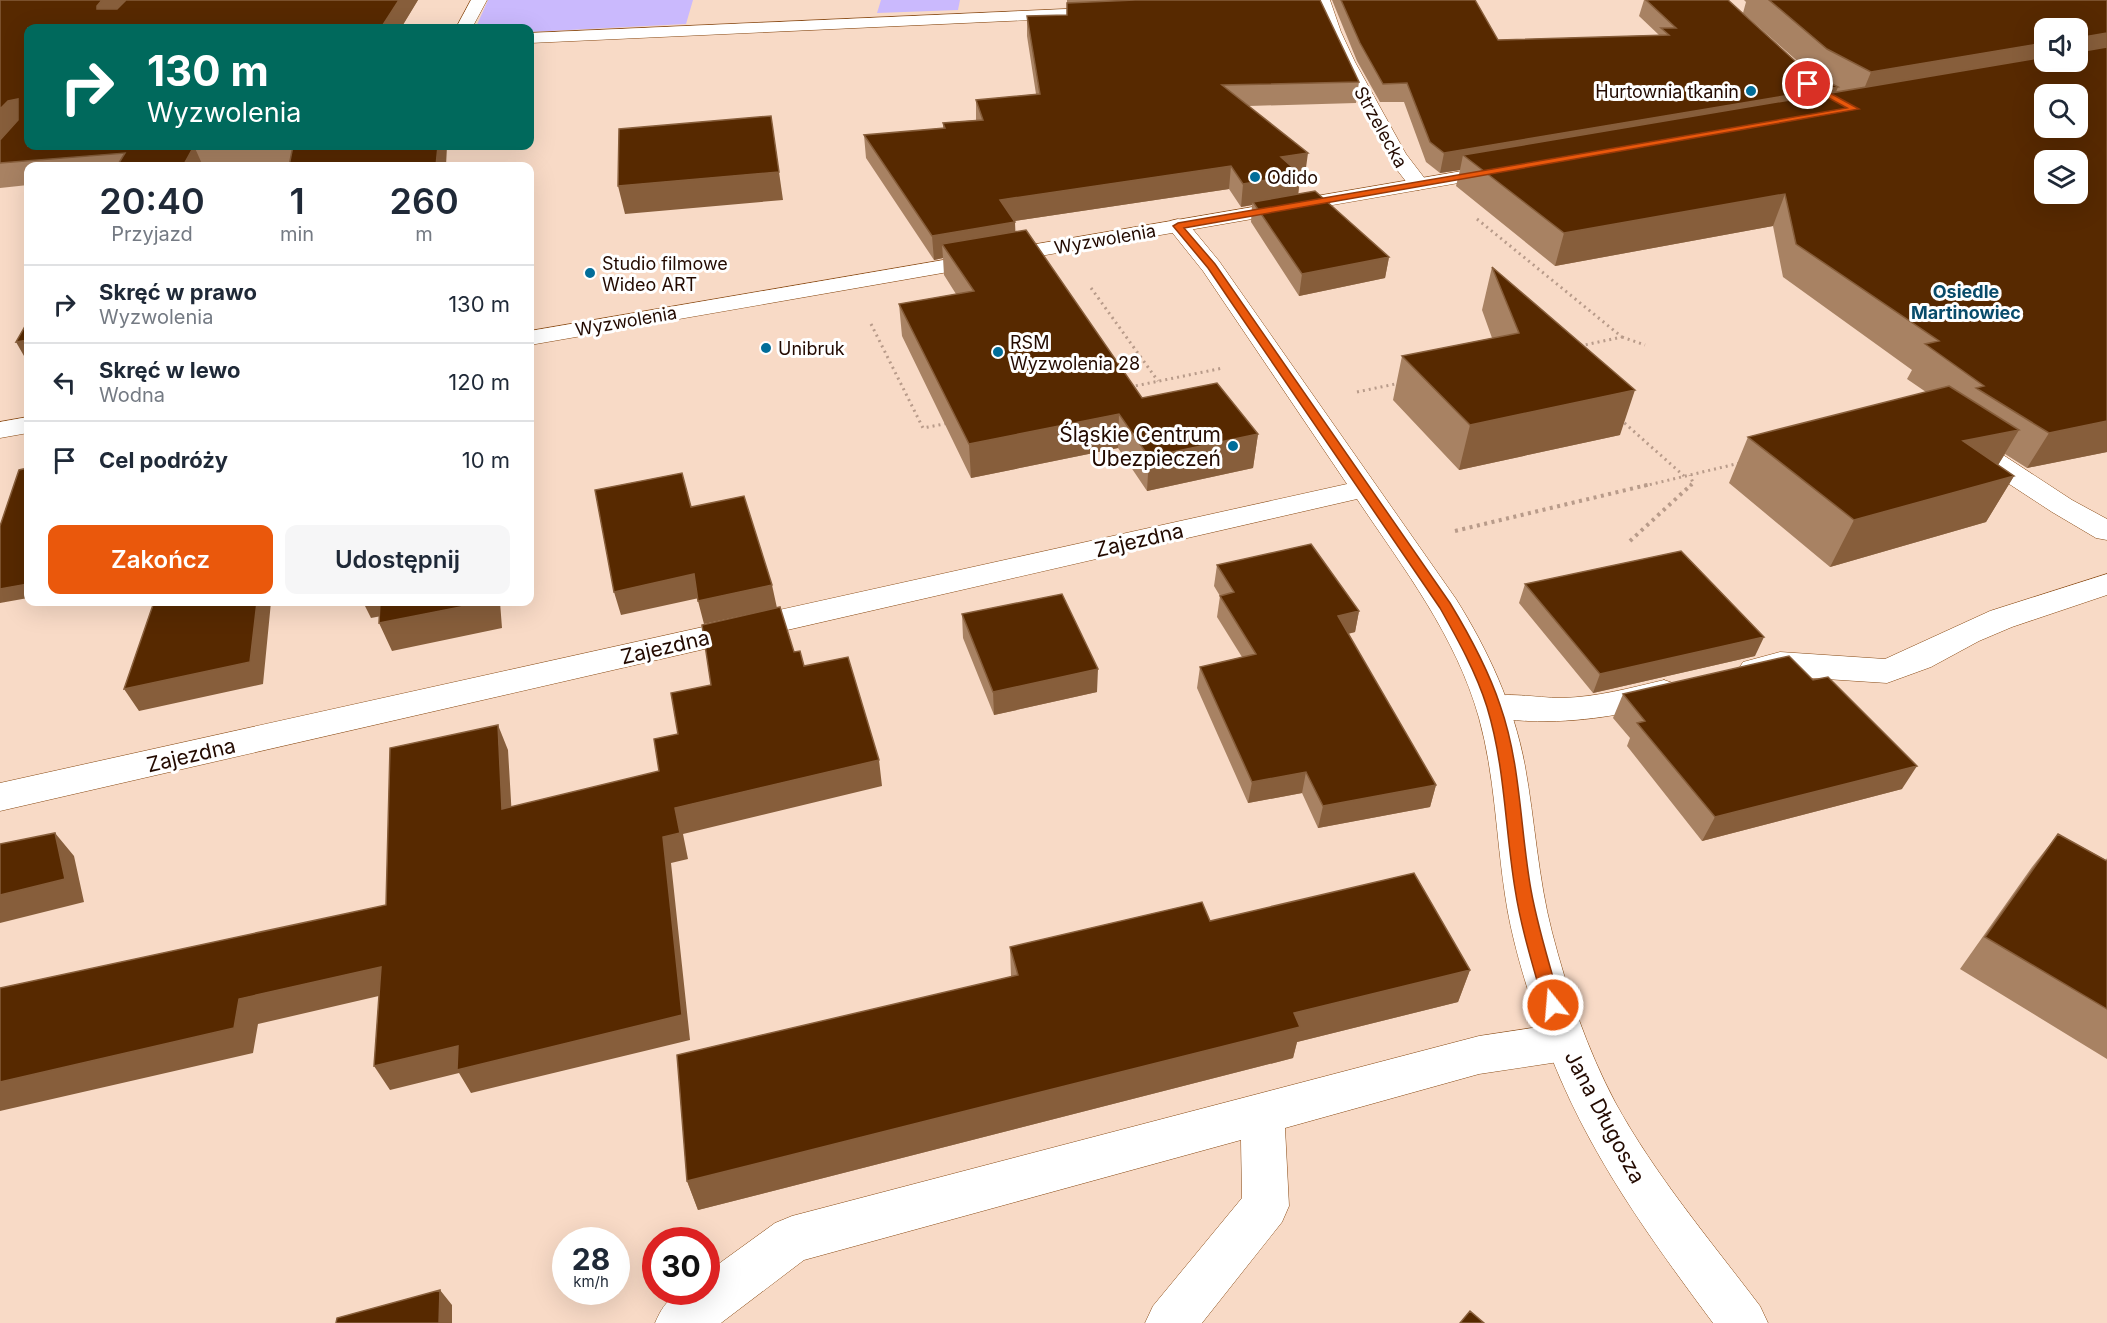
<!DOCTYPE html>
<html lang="pl">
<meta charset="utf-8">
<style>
body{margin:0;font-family:Inter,sans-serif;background:#f6f6f7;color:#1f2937;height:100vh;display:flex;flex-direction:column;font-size:22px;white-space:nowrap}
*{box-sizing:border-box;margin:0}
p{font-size:20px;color:#747a83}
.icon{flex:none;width:33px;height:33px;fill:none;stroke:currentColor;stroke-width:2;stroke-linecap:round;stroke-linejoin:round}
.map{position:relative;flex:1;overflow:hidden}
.sheet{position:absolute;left:24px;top:162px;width:510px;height:444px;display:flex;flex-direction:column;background:#fff;border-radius:12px;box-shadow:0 6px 24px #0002}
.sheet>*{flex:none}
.guide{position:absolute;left:24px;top:24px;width:510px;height:126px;border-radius:12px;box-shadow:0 6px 24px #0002;background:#00695c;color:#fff;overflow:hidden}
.controls{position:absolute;left:2034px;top:18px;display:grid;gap:12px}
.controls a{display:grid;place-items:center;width:54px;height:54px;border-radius:12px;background:#fff;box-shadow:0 6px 24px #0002;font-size:30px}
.speed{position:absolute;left:552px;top:1227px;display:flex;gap:12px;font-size:30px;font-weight:700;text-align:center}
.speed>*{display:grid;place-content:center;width:78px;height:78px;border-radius:50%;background:#fff;box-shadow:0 6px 24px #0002;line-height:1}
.speed small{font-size:15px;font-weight:400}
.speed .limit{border:9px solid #d22;background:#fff;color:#111}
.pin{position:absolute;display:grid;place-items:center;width:51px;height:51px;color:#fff;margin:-26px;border:3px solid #fff;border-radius:50%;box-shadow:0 2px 6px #0007}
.me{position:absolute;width:66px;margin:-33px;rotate:343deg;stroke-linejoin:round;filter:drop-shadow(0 0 4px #0008)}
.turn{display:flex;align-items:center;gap:21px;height:126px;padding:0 24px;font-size:27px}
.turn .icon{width:78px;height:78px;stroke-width:2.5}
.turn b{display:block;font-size:42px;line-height:51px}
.eta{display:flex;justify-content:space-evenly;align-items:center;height:102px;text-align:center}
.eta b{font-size:36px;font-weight:600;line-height:42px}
.action{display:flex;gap:12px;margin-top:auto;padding:12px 24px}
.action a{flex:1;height:69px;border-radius:12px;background:#ea580c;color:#fff;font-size:24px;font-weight:600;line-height:69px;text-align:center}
.action a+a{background:#f6f6f7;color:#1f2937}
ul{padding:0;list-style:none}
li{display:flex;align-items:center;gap:18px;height:78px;padding:0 24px;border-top:2px solid #e0e1e3}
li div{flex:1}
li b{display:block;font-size:22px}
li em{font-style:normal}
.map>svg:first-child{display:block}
.green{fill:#cab9fd}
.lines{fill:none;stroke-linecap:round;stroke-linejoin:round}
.lane-casing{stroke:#884913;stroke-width:1}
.street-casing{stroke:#884913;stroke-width:1}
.secondary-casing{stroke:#884913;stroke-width:1}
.path-far1{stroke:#b89b8a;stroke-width:3;stroke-dasharray:2 4;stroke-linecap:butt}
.path{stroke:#b89b8a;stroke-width:4;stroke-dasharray:3 4.5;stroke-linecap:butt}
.lane{fill:#fff;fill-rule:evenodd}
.street{fill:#fff;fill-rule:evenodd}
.secondary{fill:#fff;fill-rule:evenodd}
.wall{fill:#a88263}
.shaded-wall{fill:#875e3b}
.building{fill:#572900;stroke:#875e3b;stroke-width:1.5;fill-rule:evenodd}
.route{fill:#ea580c;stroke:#983908;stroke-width:1.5}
.poi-dot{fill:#016d99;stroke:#fff;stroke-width:2}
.labels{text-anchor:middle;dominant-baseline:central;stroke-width:6;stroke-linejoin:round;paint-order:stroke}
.far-poi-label{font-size:18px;fill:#230a00;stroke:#fff;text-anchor:start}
.far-street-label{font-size:18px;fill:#230a00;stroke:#fff}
.far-neighbourhood-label{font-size:18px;font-weight:bold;fill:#084b6a;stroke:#fff}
.poi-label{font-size:21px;fill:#230a00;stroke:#fff;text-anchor:end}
.street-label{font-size:21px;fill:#230a00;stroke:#fff}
</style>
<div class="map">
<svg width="2107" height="1323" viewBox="0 0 2107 1323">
<rect width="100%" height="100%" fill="#f8dac6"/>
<path class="green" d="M488 0H693L686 24 530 32V28L476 27Z
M881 0H960L958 10 877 13Z"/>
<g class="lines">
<g class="lane-casing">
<path id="lane" d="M1961 432 1971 434 2072 500 2107 519V540L2096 538 2052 512 1951 446 1947 440 1951 434Z
M2107 574V595L2012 627 1979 641 1931 667 1887 683 1780 676 1755 682 1743 678 1738 670 1743 662 1780 652 1885 659 1990 611Z
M1664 680 1676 684 1681 692 1676 700C1627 715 1579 723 1528 721 1512 720 1497 720 1482 716L1477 707 1482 698C1507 691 1535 698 1562 698 1597 697 1630 688 1664 680Z
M1565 1023 1580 1029 1586 1042 1580 1055 1565 1061 1479 1074 1285 1128 1289 1206 1282 1222 1202 1323H1145L1153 1306 1242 1198 1241 1140 804 1260 721 1323H655C667 1295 677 1292 706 1292V1273L775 1223 792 1216 1479 1036Z"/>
</g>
<g class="street-casing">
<path id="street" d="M471 0H487L472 28H456Z
M1314 0H1330L1341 32 1355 62 1406 154 1429 184 1425 188 1418 190 1411 188 1391 162 1330 47Z
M1112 7 1120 12 1118 16 530 43V33Z
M1178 219 1186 221 1219 261 1456 599C1488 650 1514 706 1525 766 1535 821 1538 878 1552 932 1567 990 1587 1049 1615 1102 1655 1175 1710 1240 1760 1306L1768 1323H1713C1638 1222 1576 1136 1536 1015 1523 976 1511 936 1505 895 1496 836 1495 776 1479 718 1456 636 1404 569 1357 499L0 811V783L1347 484 1203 271 1167 226 1170 221Z"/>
</g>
<g class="secondary-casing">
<path id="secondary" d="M1503 164 1510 166 1513 170 1510 174 530 345V331Z
M28 417V433L0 438V422Z"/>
</g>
<path class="path-far1" d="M1477 219 1622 337 1580 346
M1091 288 1158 381
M871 324 923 428 949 423
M1622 337 1645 345
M1130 387 1223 368
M1357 392 1400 383
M1620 419 1684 476
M1644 486 1740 463
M1690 486 1693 483 1690 475"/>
<path class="path" d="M1455 531 1651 484
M1630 541 1692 484"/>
<use href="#lane" class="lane"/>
<use href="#street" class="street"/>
<use href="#secondary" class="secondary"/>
</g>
<path class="wall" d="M0 0H418L401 28H28V146H447L289 162 233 166H28V185L0 188Z
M1067 0H1320L1359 82 1356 103 1249 106 1305 175 1300 176 1298 194 1389 257 1385 278 1299 296 1251 222 1252 205 1241 207 1229 189 1014 221 1015 231 1142 398 1258 434 1253 468 1147 491 1118 448 971 478 902 336 899 304 956 294 944 275 943 258 934 260 866 158 864 135 943 128V123L976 120V100L1036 94 1027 36V16L1067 15Z
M1332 0H1475L1498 40 1659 35 1639 16 1644 0H1728L1806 71 1812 74 1743 13 1746 2 1744 0H2107V452L2027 468 2005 454 1998 465 2014 476 1986 522 1830 567 1729 483 1748 437 1926 392 1907 379 1912 370 1783 277 1773 226 1555 266 1456 186 1460 170 1440 173 1426 162 1404 102H1380L1357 61Z
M1492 267 1620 435 1459 470 1393 400 1402 356 1492 338 1482 310Z
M1217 565 1359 611 1355 632 1348 634 1436 785 1430 807 1318 828 1302 793 1248 803 1197 688 1200 667 1242 657 1217 617 1220 596 1214 586Z
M1525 584 1755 656 1593 693 1519 603Z
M962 614 1097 692 994 715 963 638Z
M1623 694 1902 789 1702 841 1627 746 1630 738 1613 718Z
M2058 834 2106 860 2107 858V1059L1960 969 2032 867Z
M1210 921 1470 970 1458 1002 1297 1042 1293 1058 698 1210 687 1181 1011 976 1010 947Z"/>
<path class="shaded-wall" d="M102 0H130L106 27 97 9V6Z
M399 0H418L401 28H381Z
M2107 33V58L1859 101 1871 72 2044 43V62H2078V38Z
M1838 87 1830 106 1463 155 1460 170 1440 173 1444 153Z
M18 99 28 120 0 146V109L8 101Z
M194 146 203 166H183Z
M438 146H447L446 166H436Z
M1308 153 1305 175 1300 176 1298 197 1253 202 1252 205 1241 207 1243 184 1281 157Z
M1231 166 1229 189 1001 223 1000 200Z
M779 172 783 200 625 214 618 186Z
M1785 194 1773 226 1555 266 1564 233Z
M1015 222 1016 246 942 244 943 258 934 260 932 236Z
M1389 257 1385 278 1299 296 1302 274Z
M28 340V363L16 342Z
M1635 390 1620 435 1459 470 1470 425Z
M1119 414 1118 448 971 478 969 444Z
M2107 421V452L2027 468 2049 433Z
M2019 430 1992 475 1963 441Z
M1258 434 1253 468 1147 491 1149 457Z
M2014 476 1986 522 1830 567 1854 520Z
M530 519 532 537H530Z
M694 574 699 598 621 615 614 592Z
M28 584V598L0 603V589Z
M772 585 777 608 704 624 698 601Z
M257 602H271L263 684 139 711 124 689Z
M363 602H387L392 614 371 618Z
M486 602H500L502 628 392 651 379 623Z
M1359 611 1355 632 1334 637 1338 616Z
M1764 637 1755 656 1593 693 1600 674Z
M1098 669 1097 692 994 715 993 692Z
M498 725 508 750 513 835 502 809Z
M879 760 882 786 683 834 688 859 671 863 690 1040 471 1093 459 1073 390 1090 374 1066 663 837 675 808Z
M1917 766 1902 789 1702 841 1715 817Z
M1306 772 1302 793 1248 803 1252 782Z
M1436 785 1430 807 1318 828 1323 806Z
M55 833 74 856 84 902 0 923V895Z
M381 967 396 992 258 1024 253 1053 0 1111V1082L239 999Z
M1470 970 1458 1002 1297 1042 1293 1058 698 1210 687 1181 1294 1013Z
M440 1290 452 1305V1323H439Z"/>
<path class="building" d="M0 0H102L97 6V9H117L126 0H399L381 28H28V146H194L183 166H117L125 153 0 163V140L18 120V99L8 101 0 109Z
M1135 0H1320L1359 82 1222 85 1308 153 1281 157 1300 174 1243 184 1231 166 1000 200 1015 222 932 236 864 135 945 128 943 123 983 120 976 100 1040 94 1027 16 1067 15V3Z
M1341 0H1475L1498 40 1669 35 1661 28H1676L1646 0H1728L1806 71 1838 87 1444 153 1430 142 1407 83 1383 84 1360 43Z
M1769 0H2107V33L2078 38V28H2044V43L1871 72 1827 49Z
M2107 47V421L2049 433 1976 388 1984 386 1925 344 1939 341 1796 244 1785 194 1564 233 1463 155 2044 57V62H2078V52ZM2044 94H2078V128H2044ZM2044 160H2078V194H2044Z
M771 116 779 172 618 186 619 129Z
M293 146H438L436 166H289Z
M1315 191 1389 257 1302 274 1253 202Z
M1026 230 1142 398 1217 383 1258 434 1149 457 1119 414 969 444 899 304 974 291 942 244Z
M1492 267 1635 390 1470 425 1402 356 1519 333Z
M28 321V340L16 342Z
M1949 386 2019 430 1963 441 2014 476 1854 520 1748 437Z
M28 468V584L0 589V526L19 470Z
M682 473 691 507 744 496 772 585 698 601 694 574 614 592 595 490Z
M1311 544 1359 611 1338 616 1436 785 1323 806 1306 772 1252 782 1200 667 1256 654 1220 596 1234 592 1217 565Z
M1681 551 1764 637 1600 674 1525 584Z
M1062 594 1098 669 993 692 962 614Z
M154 602H257L250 662 124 689Z
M380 602H486L379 623Z
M780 607 794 652 800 651 804 666 848 657 879 760 675 808 680 833 663 837 682 1015 457 1070 458 1046 374 1066 381 967 239 999 234 1028 0 1082V988L386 905 390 748 498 725 502 809 659 771 654 739 678 734 671 693 711 685 702 625Z
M1789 656 1813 680 1828 677 1917 766 1715 817 1637 723 1645 721 1623 694Z
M55 833 65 879 0 895V844Z
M2058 834 2107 861V1009L1985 937Z
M1414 873 1470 970 1294 1013 1300 1027 687 1181 677 1055 1018 975 1010 947 1202 902 1210 921Z
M440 1290 439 1323H336L337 1318Z
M1470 1311 1484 1323H1460Z"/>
<path class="route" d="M1808 81 1859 109 1184 228 1215 264 1450 603C1470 636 1488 669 1500 705 1521 764 1520 829 1531 890 1538 929 1550 966 1561 1005L1559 1010 1553 1012 1547 1010 1544 1005C1533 966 1521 928 1515 889 1505 828 1505 766 1487 707 1476 672 1458 640 1440 608L1231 302 1208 268 1173 226 1178 223 1847 108 1805 85 1804 84Z"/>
<g class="poi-dot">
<circle cx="1751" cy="91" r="6"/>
<circle cx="1255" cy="177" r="6"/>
<circle cx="590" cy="273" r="6"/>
<circle cx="766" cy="348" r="6"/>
<circle cx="998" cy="352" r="6"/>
<circle cx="1233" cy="446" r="6"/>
</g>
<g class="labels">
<g class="far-poi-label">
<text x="1739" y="91" text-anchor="end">Hurtownia tkanin</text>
<text x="1267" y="177">Odido</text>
<text x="602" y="263">Studio filmowe<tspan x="602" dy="21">Wideo ART</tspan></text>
<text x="1010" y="342">RSM<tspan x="1010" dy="21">Wyzwolenia 28</tspan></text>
<text x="778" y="348">Unibruk</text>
</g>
<g class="far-street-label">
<text transform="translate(1381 127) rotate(61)">Strzelecka</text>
<text transform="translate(1105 239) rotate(-10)">Wyzwolenia</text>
<text transform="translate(626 321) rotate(-10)">Wyzwolenia</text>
</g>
<g class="far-neighbourhood-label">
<text x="1966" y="291">Osiedle<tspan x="1966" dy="21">Martinowiec</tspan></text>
</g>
<g class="poi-label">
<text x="1221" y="434">Śląskie Centrum<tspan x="1221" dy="24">Ubezpieczeń</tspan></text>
</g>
<g class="street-label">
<text transform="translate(1139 540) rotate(-13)">Zajezdna</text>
<text transform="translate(665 647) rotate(-13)">Zajezdna</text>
<text transform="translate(191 755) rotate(-13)">Zajezdna</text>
<text transform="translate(1605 1117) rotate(62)">Jana Długosza</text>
</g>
</g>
</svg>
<div class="controls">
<a><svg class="icon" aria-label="sound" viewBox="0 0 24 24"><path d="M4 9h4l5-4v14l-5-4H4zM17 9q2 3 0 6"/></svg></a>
<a><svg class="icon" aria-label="search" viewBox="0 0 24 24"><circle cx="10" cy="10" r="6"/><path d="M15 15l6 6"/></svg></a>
<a><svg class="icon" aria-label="layers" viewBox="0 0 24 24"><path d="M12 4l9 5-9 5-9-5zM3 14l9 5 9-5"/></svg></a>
</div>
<div class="speed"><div>28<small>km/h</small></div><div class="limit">30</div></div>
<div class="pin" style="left:1808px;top:84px;background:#d93025"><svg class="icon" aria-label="arrive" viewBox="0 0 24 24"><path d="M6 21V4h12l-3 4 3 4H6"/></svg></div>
<svg class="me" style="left:1553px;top:1005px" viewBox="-20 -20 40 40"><circle r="17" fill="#ea580c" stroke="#fff" stroke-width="3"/><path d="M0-11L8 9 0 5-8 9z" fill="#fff"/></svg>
<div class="guide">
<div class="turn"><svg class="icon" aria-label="right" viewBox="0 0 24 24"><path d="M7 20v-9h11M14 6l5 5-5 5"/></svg><div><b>130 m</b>Wyzwolenia</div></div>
</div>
<section class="sheet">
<div class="eta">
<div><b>20:40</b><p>Przyjazd</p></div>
<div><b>1</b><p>min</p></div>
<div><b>260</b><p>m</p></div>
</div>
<ul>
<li><svg class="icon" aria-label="right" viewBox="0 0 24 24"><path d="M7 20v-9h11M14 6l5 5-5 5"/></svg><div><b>Skręć w prawo</b><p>Wyzwolenia</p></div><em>130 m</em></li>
<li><svg class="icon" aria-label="left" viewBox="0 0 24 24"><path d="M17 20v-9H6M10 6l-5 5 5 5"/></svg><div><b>Skręć w lewo</b><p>Wodna</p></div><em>120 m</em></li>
<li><svg class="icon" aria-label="arrive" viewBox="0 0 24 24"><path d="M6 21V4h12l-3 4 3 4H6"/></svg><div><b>Cel podróży</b></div><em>10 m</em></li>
</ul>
<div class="action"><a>Zakończ</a><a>Udostępnij</a></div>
</section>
</div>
